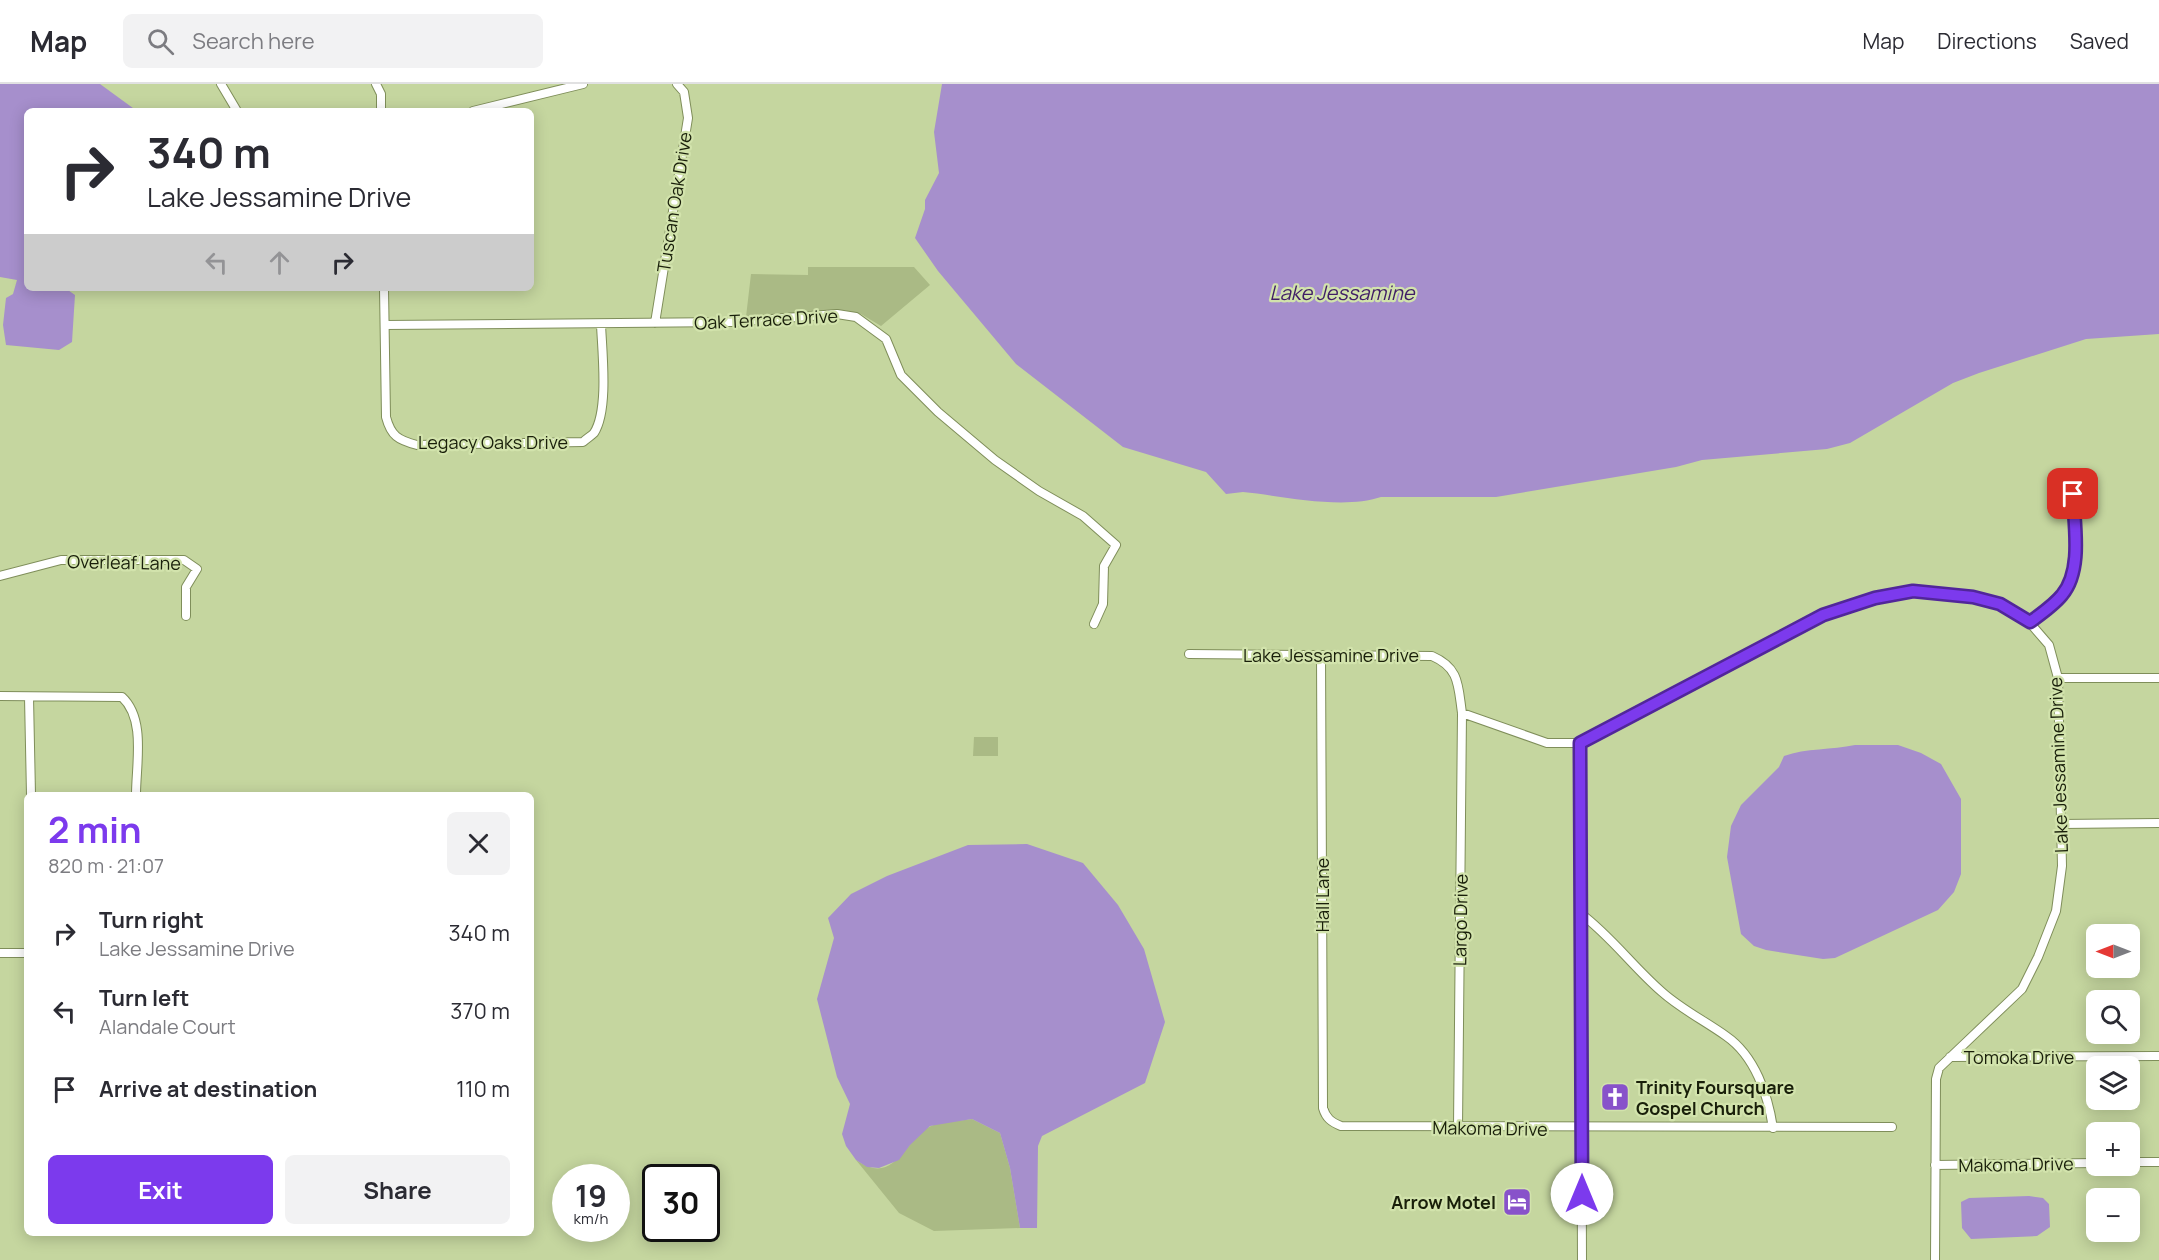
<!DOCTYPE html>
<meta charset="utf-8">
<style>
body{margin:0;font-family:Manrope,sans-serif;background:#f2f2f3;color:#2b2b33;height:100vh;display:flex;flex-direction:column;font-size:22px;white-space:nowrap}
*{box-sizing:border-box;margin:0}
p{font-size:20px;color:#7c7c81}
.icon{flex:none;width:33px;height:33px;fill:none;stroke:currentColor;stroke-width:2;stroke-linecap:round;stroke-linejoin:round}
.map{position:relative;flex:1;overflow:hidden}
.sheet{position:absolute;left:24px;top:708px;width:510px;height:444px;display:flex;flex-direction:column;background:#fff;border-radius:9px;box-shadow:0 3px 15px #0003}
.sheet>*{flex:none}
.banner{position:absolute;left:24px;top:24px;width:510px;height:183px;border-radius:9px;box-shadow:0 3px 15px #0003;background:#fff;color:#2b2b33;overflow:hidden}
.needle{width:39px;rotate:270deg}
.controls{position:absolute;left:2086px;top:840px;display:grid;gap:12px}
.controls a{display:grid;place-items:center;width:54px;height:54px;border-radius:9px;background:#fff;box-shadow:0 3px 15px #0003;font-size:30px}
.speed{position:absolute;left:552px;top:1080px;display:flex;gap:12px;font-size:30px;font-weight:700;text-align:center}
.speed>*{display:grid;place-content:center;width:78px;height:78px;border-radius:50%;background:#fff;box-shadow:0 3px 15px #0003;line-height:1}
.speed small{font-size:15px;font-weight:400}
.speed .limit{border:3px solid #111;border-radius:9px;background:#fff;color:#111}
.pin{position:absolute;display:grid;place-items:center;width:51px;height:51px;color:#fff;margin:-26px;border-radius:12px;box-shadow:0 3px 9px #0006}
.me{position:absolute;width:66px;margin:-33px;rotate:0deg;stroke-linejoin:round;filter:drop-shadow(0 0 4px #0008)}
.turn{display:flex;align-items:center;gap:21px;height:126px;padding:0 24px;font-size:27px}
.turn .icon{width:78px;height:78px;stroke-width:2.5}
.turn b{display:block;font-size:42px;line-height:51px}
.lanes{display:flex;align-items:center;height:57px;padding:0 24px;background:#0003;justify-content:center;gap:30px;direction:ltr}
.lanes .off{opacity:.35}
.round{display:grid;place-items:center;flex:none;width:63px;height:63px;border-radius:9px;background:#f2f2f3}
.head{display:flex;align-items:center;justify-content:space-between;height:102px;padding:0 24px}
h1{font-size:36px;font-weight:700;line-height:45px;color:#7c3aed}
.action{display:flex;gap:12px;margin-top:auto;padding:12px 24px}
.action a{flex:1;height:69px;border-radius:9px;background:#7c3aed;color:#fff;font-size:24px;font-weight:700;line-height:69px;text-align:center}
.action a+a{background:#f2f2f3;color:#2b2b33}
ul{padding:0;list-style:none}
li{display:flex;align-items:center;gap:18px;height:78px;padding:0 24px}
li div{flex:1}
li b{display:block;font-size:22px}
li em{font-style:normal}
header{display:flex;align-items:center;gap:36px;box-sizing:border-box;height:84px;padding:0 30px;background:#fff;border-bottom:2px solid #e1e1e2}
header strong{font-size:28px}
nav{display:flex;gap:33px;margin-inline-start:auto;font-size:21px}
.search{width:420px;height:54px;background:#f2f2f3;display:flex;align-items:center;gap:15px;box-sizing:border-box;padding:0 21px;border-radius:9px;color:#7c7c81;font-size:22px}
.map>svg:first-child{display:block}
.green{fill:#aaba85}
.water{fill:#a68fcc}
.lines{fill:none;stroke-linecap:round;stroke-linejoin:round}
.street-casing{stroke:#7f8e5a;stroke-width:10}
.street{stroke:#fff;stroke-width:8}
.route-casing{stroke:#51269a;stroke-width:15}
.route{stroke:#7c3aed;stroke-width:10}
.labels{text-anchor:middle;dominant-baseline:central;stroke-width:4.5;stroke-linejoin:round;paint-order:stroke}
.street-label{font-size:18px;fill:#191f0a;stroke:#d2e3ac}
.poi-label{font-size:18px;font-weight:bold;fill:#191f0a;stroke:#d2e3ac;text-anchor:start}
.water-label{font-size:20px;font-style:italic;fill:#401e66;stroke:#d2e3ac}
</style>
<header>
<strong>Map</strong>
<div class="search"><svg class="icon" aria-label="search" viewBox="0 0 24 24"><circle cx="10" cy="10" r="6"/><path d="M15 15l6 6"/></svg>Search here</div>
<nav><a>Map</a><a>Directions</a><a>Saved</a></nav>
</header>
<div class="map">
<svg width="2159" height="1176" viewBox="0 0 2159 1176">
<rect width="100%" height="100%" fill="#c5d69f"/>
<path class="green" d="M808 183H914L930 201 881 242 861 230 843 226 746 233 751 190 808 191Z
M974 653H998V672H973Z
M972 1035 1000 1049 1010 1084 1020 1144 934 1147 899 1129 856 1076C896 1104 904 1054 931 1042 943 1037 960 1037 972 1035Z"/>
<path class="water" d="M0 0H100L137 27H27V204H65L75 211 72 258 59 266 6 261 3 241 6 214 13 210 17 196 0 193Z
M942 0H2159V250L2086 255 1979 289 1953 299 1850 359 1827 365 1702 376 1676 383 1496 413H1381C1342 426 1284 412 1243 408L1226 410 1206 388 1123 363 1016 280 938 187 915 154 925 125V116L939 89 934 48Z
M1855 661H1898L1921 669 1941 680 1961 715V790L1954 808 1938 826 1835 874 1823 875 1766 866 1754 862 1741 850 1727 773 1731 742 1741 721 1779 683 1784 672C1806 664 1832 666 1855 661Z
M1027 760 1083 779 1118 821 1144 865 1165 938 1145 999 1042 1052 1038 1062 1037 1144H1020L1010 1084 1000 1049 972 1035 930 1042 910 1061 899 1076 879 1084 867 1083 856 1076 846 1062 842 1050 850 1020 837 993 817 915 834 854 828 834 851 810 887 792 968 761Z
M2029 1112 2043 1114 2049 1120 2050 1143 2037 1152 1971 1155 1962 1144 1961 1118 1969 1114Z"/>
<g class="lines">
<g class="street-casing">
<path id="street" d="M221 0 237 27
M376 0 381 10V27
M473 27 583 0
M384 204 386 333C391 352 398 356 417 361L583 358C586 355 591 352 594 349 609 326 602 267 601 240
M655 239 688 34 684 8 677 0
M385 241 731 238 837 230 856 233 886 255 901 291 938 328 995 376 1039 407 1083 432 1116 461 1104 482 1103 520 1094 540
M0 492 61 476H184L197 485 186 503V532
M2030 539C2041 530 2054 521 2063 511 2083 486 2074 430 2072 400
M1189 570 1432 572C1460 584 1458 602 1462 629L1458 1043
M1321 571 1323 1024C1326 1034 1331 1038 1341 1042L1892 1043
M2058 594H2159
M0 612 122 613C146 635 136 680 136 711
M29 613 31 711
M1462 629 1547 659H1580L1823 531 1875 514 1913 507 1973 513 1999 521 2030 539 2049 561 2058 594 2062 782 2056 827 2038 873 2022 905 1939 984 1936 995 1935 1176
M1580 659 1582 1176
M2061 740 2159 739
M1580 829C1611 852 1633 883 1662 908 1681 925 1705 937 1726 952 1755 972 1768 1011 1773 1044
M0 869H27
M1950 973 2159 972
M2130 1078H2159
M1935 1081 2097 1079"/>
</g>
<use href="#street" class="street"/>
</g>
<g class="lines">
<g class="route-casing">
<path id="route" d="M1582 1110 1580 659 1823 531 1875 514 1913 507 1973 513 2000 520 2030 538C2041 530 2054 521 2062 511 2083 486 2074 440 2073 410"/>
</g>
<use href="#route" class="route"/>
</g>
<defs>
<g id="church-square" transform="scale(1.5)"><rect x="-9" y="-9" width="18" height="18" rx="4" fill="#8852ca" stroke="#d2e3ac"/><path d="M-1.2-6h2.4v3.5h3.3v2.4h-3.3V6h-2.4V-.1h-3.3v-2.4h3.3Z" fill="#fff"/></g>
<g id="hotel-square" transform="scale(1.5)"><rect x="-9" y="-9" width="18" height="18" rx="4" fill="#8852ca" stroke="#d2e3ac"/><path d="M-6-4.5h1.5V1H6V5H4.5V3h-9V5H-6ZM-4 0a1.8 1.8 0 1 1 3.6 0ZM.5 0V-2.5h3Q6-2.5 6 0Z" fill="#fff"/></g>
</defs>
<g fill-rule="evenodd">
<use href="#church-square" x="1615" y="1013"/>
<use href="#hotel-square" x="1517" y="1118"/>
</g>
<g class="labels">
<g class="street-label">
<text transform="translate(674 118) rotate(-81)">Tuscan Oak Drive</text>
<text transform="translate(766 235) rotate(-3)">Oak Terrace Drive</text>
<text x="493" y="358">Legacy Oaks Drive</text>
<text transform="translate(124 478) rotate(1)">Overleaf Lane</text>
<text x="1331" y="571">Lake Jessamine Drive</text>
<text transform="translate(2058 681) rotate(-92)">Lake Jessamine Drive</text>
<text transform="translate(1322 811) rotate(-90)">Hall Lane</text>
<text transform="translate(1460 836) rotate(-89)">Largo Drive</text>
<text x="2019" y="973">Tomoka Drive</text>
<text transform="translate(1490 1044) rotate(1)">Makoma Drive</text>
<text transform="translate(2016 1080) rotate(-1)">Makoma Drive</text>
</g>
<g class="poi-label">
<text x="1636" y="1003">Trinity Foursquare<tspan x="1636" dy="21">Gospel Church</tspan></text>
<text x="1496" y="1118" text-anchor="end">Arrow Motel</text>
</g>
<g class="water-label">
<text x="1342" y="208">Lake Jessamine</text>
</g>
</g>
</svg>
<div class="controls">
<a><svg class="needle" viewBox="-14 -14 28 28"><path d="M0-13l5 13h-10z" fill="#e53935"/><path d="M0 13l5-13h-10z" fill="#7c7c81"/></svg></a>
<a><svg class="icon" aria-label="search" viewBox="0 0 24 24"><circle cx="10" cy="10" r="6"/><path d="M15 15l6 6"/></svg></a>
<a><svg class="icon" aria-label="layers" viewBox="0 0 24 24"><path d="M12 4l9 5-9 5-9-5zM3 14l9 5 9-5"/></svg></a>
<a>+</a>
<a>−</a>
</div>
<div class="speed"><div>19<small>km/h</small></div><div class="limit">30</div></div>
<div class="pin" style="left:2073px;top:410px;background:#d93025"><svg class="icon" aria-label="arrive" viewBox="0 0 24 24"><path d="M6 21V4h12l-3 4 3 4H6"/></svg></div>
<svg class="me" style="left:1582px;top:1110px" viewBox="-20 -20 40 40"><circle r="19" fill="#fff"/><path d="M0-13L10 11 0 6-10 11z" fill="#7c3aed"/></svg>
<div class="banner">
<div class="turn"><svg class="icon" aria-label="right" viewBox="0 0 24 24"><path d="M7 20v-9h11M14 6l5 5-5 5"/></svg><div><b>340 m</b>Lake Jessamine Drive</div></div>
<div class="lanes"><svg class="icon off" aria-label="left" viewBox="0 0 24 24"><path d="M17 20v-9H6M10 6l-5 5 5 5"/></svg><svg class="icon off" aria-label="ahead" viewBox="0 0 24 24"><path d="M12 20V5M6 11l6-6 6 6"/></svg><svg class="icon" aria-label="right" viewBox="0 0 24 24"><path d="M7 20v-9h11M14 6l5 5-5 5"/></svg></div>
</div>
<section class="sheet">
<div class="head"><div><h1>2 min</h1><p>820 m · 21:07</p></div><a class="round"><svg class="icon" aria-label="close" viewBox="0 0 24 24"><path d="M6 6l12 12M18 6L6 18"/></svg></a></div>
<ul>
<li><svg class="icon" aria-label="right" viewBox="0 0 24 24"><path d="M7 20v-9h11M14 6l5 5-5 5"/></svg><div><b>Turn right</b><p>Lake Jessamine Drive</p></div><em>340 m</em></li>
<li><svg class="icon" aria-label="left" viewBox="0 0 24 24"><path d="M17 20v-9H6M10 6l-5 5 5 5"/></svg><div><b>Turn left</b><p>Alandale Court</p></div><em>370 m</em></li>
<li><svg class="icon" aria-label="arrive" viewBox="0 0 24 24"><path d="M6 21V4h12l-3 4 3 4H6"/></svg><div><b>Arrive at destination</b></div><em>110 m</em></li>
</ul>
<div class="action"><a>Exit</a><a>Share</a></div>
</section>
</div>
